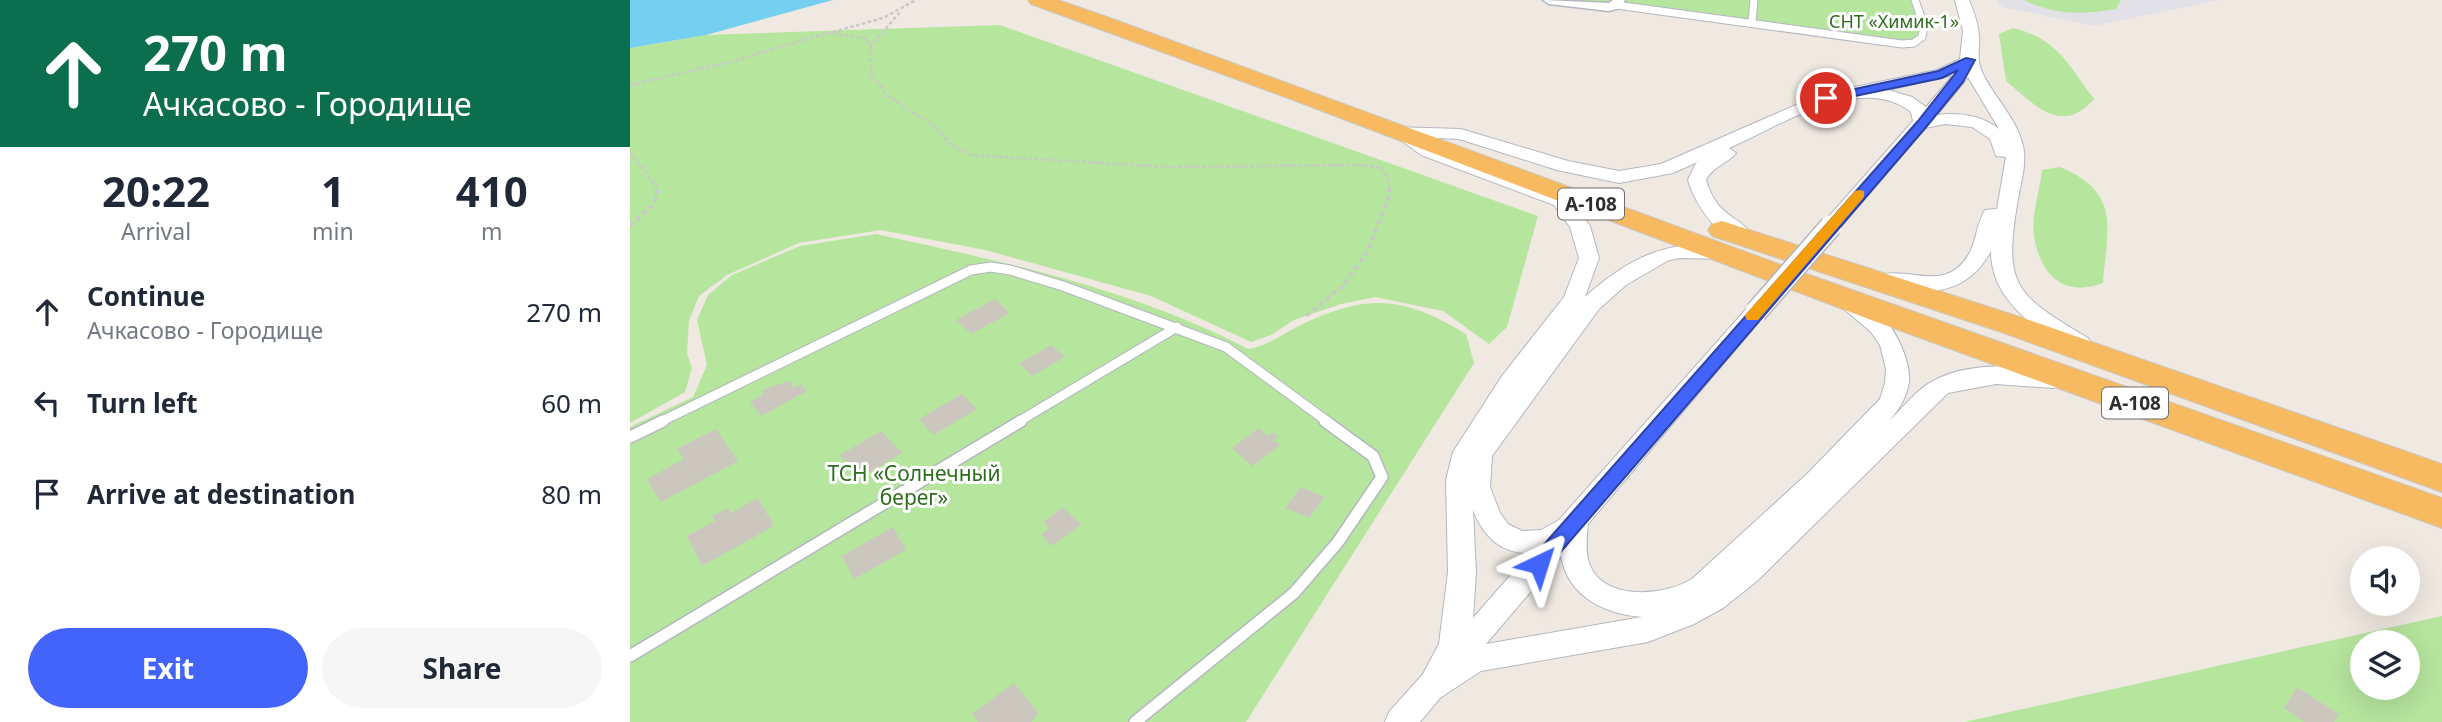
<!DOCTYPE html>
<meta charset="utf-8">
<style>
body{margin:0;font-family:"Noto Sans",sans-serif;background:#f6f6f7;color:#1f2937;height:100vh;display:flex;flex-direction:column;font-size:26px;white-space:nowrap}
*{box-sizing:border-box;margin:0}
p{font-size:23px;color:#747a83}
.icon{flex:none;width:38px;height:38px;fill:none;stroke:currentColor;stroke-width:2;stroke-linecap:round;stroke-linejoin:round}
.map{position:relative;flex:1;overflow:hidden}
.drawer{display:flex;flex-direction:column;background:#fff;width:630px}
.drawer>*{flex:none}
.banner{background:#0b6e4f;color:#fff;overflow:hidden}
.fabs{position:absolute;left:1720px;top:546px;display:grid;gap:14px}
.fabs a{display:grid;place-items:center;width:70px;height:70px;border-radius:50%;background:#fff;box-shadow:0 7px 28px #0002;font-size:35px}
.pin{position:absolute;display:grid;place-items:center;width:60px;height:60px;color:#fff;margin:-30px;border:4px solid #fff;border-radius:50%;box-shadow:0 2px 7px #0007}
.me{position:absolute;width:77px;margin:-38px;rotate:41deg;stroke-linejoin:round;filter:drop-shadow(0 0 5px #0008)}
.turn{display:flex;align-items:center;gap:24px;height:147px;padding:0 28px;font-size:32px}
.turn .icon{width:91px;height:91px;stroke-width:2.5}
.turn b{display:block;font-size:49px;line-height:60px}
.eta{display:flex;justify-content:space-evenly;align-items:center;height:119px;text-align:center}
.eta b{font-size:42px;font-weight:700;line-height:49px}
.action{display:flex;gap:14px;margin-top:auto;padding:14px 28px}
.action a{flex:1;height:80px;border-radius:42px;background:#4264fb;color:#fff;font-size:28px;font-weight:700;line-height:80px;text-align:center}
.action a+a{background:#f6f6f7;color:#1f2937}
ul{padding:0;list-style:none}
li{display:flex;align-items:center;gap:21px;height:91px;padding:0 28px}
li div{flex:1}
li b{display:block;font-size:26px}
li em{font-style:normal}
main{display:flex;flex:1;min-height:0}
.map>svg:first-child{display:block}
.industrial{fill:#e3e1e8}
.green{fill:#b6e59e;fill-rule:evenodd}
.water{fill:#75cff0}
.building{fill:#cbc7bf}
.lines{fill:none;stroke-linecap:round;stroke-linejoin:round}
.service-far2-casing{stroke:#b4b7c1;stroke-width:9}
.service-far1-casing{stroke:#b4b7c1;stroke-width:11}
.service-casing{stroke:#b4b7c1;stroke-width:14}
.minor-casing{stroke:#b4b7c1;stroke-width:3}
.tertiary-casing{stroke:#b4b7c1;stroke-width:2}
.trunk-casing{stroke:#c9c9c9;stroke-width:2}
.path-far1{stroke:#c9c9c9;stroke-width:2.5;stroke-dasharray:3.5 2.5;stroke-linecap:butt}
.path{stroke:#c9c9c9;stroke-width:3.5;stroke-dasharray:5 3.5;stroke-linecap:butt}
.service-far2{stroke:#fff;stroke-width:7}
.service-far1{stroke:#fff;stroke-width:9}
.service{stroke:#fff;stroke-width:11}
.minor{fill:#fff;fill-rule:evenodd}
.tertiary{fill:#fff;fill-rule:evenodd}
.trunk{fill:#f8ba60;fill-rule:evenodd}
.tertiary-bridge-casing{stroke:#b4b7c1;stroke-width:24;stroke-linecap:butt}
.tertiary-bridge{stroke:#fff;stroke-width:21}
.route{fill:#4264fb;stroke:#2b41a3;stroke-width:2}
.slow{fill:#f59e0b}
.labels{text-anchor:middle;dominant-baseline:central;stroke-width:6;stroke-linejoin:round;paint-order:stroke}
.far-park-label{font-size:18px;fill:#2c6e1b;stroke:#fff}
.shield{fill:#fff;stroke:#6d6d6d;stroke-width:2}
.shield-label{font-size:19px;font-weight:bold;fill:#2e2e2e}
.park-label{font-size:21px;fill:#2c6e1b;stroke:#fff}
</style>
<main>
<section class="drawer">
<div class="banner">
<div class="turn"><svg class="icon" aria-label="ahead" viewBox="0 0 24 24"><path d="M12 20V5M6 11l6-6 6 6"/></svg><div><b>270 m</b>Ачкасово - Городище</div></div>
</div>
<div class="eta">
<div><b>20:22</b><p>Arrival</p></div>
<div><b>1</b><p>min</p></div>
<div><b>410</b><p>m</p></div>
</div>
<ul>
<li><svg class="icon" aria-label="ahead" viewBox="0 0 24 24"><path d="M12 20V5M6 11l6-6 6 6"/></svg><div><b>Continue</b><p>Ачкасово - Городище</p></div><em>270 m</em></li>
<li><svg class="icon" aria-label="left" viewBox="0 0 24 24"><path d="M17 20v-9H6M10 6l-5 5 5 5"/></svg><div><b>Turn left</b></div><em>60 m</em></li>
<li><svg class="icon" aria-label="arrive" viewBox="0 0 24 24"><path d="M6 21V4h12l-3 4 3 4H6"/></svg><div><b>Arrive at destination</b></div><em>80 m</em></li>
</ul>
<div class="action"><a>Exit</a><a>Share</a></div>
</section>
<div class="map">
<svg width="1812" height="722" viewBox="0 0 1812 722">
<rect width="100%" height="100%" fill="#efe9e1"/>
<path class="industrial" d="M1367 0H1589L1464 26 1372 7Z"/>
<path class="green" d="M919 0H1285L1288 6 1292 37 1284 43Z
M1394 0H1491L1486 9C1453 15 1423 15 1394 0Z
M370 25 908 216 877 327 859 344 813 311 745 297 711 304 664 320 641 335 621 342 521 296 355 250 251 230 169 243 97 275 69 296 59 321 57 353 62 368 55 392 0 423V48L76 35Z
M1383 28C1428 39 1438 65 1464 99 1432 136 1405 105 1376 81L1369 34Z
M1430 167C1492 193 1477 228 1473 283 1434 298 1410 275 1404 236 1401 216 1410 190 1412 170Z
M246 234C374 262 501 288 618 349 637 346 651 335 667 327 735 293 772 295 836 334L844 363 616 722H0V427L63 397 77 365 67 320 78 295 102 275 170 246Z
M1812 616V722H1334ZM1732 642H1778V688H1732Z"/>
<path class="water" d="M0 0H203L76 35 0 48Z"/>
<path class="building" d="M365 299 380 313 341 334 326 320Z
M421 345 435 357 402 376 389 364Z
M159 381 163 384 161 389 171 384 177 391 131 416 120 402 134 394 131 391 140 387Z
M332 394 347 409 303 435 289 419Z
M629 428 638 436 643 432 648 437 644 440 650 445 622 466 602 448Z
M86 429 108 461 31 502 17 479 54 459 47 449Z
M251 431 272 453 230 478 210 455Z
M671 487 695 497 679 518 655 508Z
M128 498 144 526 72 566 57 536 85 521 82 516 98 508 101 513Z
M433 507 451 525 421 546 411 534 419 529 413 522Z
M263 527 276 550 224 579 212 556Z
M384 683 408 712 405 719 401 722H348L342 714Z
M1667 687 1709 714 1704 722H1674L1654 708Z"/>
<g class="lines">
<g class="service-far2-casing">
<path id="service-far2" d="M986 5 1272 44 1284 43 1292 37 1294 26 1285 0
M1122 22 1124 0"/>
</g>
<g class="service-far1-casing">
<path id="service-far1" d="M30 422 341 270 361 267 380 270 433 286 596 347 698 422
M388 422 547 327"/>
</g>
<g class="service-casing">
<path id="service" d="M0 437 33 421
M0 656 391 421
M505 722 664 593 708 542 752 477 743 456 695 421"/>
</g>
<g class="minor-casing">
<path id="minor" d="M913 0 979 3 983 0H995L990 8 979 11 919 4Z"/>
</g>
<g class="tertiary-casing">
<path id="tertiary" d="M1325 0H1339C1344 12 1348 23 1349 36 1350 51 1346 57 1352 72 1364 98 1387 118 1393 146 1397 163 1391 182 1388 199 1373 286 1384 294 1458 338L1461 344 1458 350C1444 354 1434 345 1423 338 1391 318 1361 292 1361 251 1337 296 1294 297 1250 285L1247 280 1250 275C1281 266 1317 295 1340 252 1347 238 1347 222 1355 210L1367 209 1376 157 1366 156 1360 139 1342 127 1315 124 1295 128 1208 230H1194L1191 226 1194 222 1283 121 1281 112C1231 72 1149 126 1099 148L1106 153C1097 164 1083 166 1076 180 1088 219 1106 212 1124 237L1121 241C1093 249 1064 203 1058 180L1066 163 1072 160 1043 173 989 183 927 170 829 139 790 137 803 147 938 197 960 226 969 258 955 297C995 261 1040 235 1095 249L1098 254 1095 259 1051 258 1039 260 996 285 969 309 862 456 860 487 870 513 878 524 892 531 911 530 929 520 1118 307 1126 305 1134 307 1137 312 958 524C957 536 955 551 959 563 973 602 1034 596 1062 579L1177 474 1250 399 1255 383 1256 369 1250 345 1241 332 1207 303 1210 298C1246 288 1282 351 1279 382 1277 397 1268 411 1259 421 1272 409 1287 389 1303 381 1336 362 1396 363 1431 374L1435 380 1431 386 1423 388 1366 384 1318 393 1127 581 1093 608 1064 624 1018 642 851 671 810 698 790 722H755L759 712 793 674 809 644 818 572 816 480 823 452 872 376 934 297 949 258 940 227 924 205 791 155 764 135 761 131 764 127 831 129 938 161 989 171 1031 164 1191 94 1307 70 1330 59 1333 31ZM1323 75 1296 107 1282 97 1258 90ZM1338 77 1369 129C1352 115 1328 112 1307 115ZM843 510C853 536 871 554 900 553L843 618 846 572ZM931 556C938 597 975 614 1012 617L856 644Z"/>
</g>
<g class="trunk-casing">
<path id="trunk" d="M398 0H428L480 18 1154 266 1812 498V528L1244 321 658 98 401 4Z
M1092 221 1396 319 1812 464V492L1374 333 1082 236 1078 230 1082 224Z"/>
</g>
<path class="path-far1" d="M203 32 253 18 286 0
M240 47 271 11
M0 85 100 62 197 33 235 38 240 47 241 74 258 96 308 129 318 143 341 155 537 167 732 165 751 168 759 179V186
M0 152 26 186"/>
<path class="path" d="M0 226 24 204 28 189 25 185
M676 316 714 285 738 250 760 194 759 185"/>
<use href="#service-far2" class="service-far2"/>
<use href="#service-far1" class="service-far1"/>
<use href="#service" class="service"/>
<use href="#minor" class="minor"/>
<use href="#tertiary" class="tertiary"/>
<use href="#trunk" class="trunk"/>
<g class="tertiary-bridge-casing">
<path id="tertiary-bridge" d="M1126 312 1201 226"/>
</g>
<use href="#tertiary-bridge" class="tertiary-bridge"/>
</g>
<path class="route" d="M1336 58 1345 60 1333 82 1297 126 916 569 909 572 902 569 899 564 902 558 1288 121 1328 70 1312 78 1196 102 1192 101V96L1308 71Z"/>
<path class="slow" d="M1229 190 1234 191V197L1128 320H1117L1115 316 1117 313 1225 191Z"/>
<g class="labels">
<g class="far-park-label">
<text x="1264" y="21">СНТ «Химик-1»</text>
</g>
<g class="shield">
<rect x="928" y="188.5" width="66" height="31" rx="5"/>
<rect x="1472" y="387.5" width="66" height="31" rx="5"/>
</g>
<g class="shield-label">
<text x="961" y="204">А-108</text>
<text x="1505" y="403">А-108</text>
</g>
<g class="park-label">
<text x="284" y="473">ТСН «Солнечный<tspan x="284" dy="24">берег»</tspan></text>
</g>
</g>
</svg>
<div class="fabs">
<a><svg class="icon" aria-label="sound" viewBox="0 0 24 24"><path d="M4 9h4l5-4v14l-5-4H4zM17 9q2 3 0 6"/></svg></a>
<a><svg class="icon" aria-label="layers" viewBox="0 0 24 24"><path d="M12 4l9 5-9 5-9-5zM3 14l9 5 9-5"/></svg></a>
</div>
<div class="pin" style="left:1196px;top:98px;background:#d93025"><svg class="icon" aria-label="arrive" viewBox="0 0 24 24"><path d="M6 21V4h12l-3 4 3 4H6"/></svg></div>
<svg class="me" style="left:909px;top:564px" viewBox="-20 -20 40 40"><path d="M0-17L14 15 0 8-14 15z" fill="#4264fb" stroke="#fff" stroke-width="4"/></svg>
</div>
</main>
